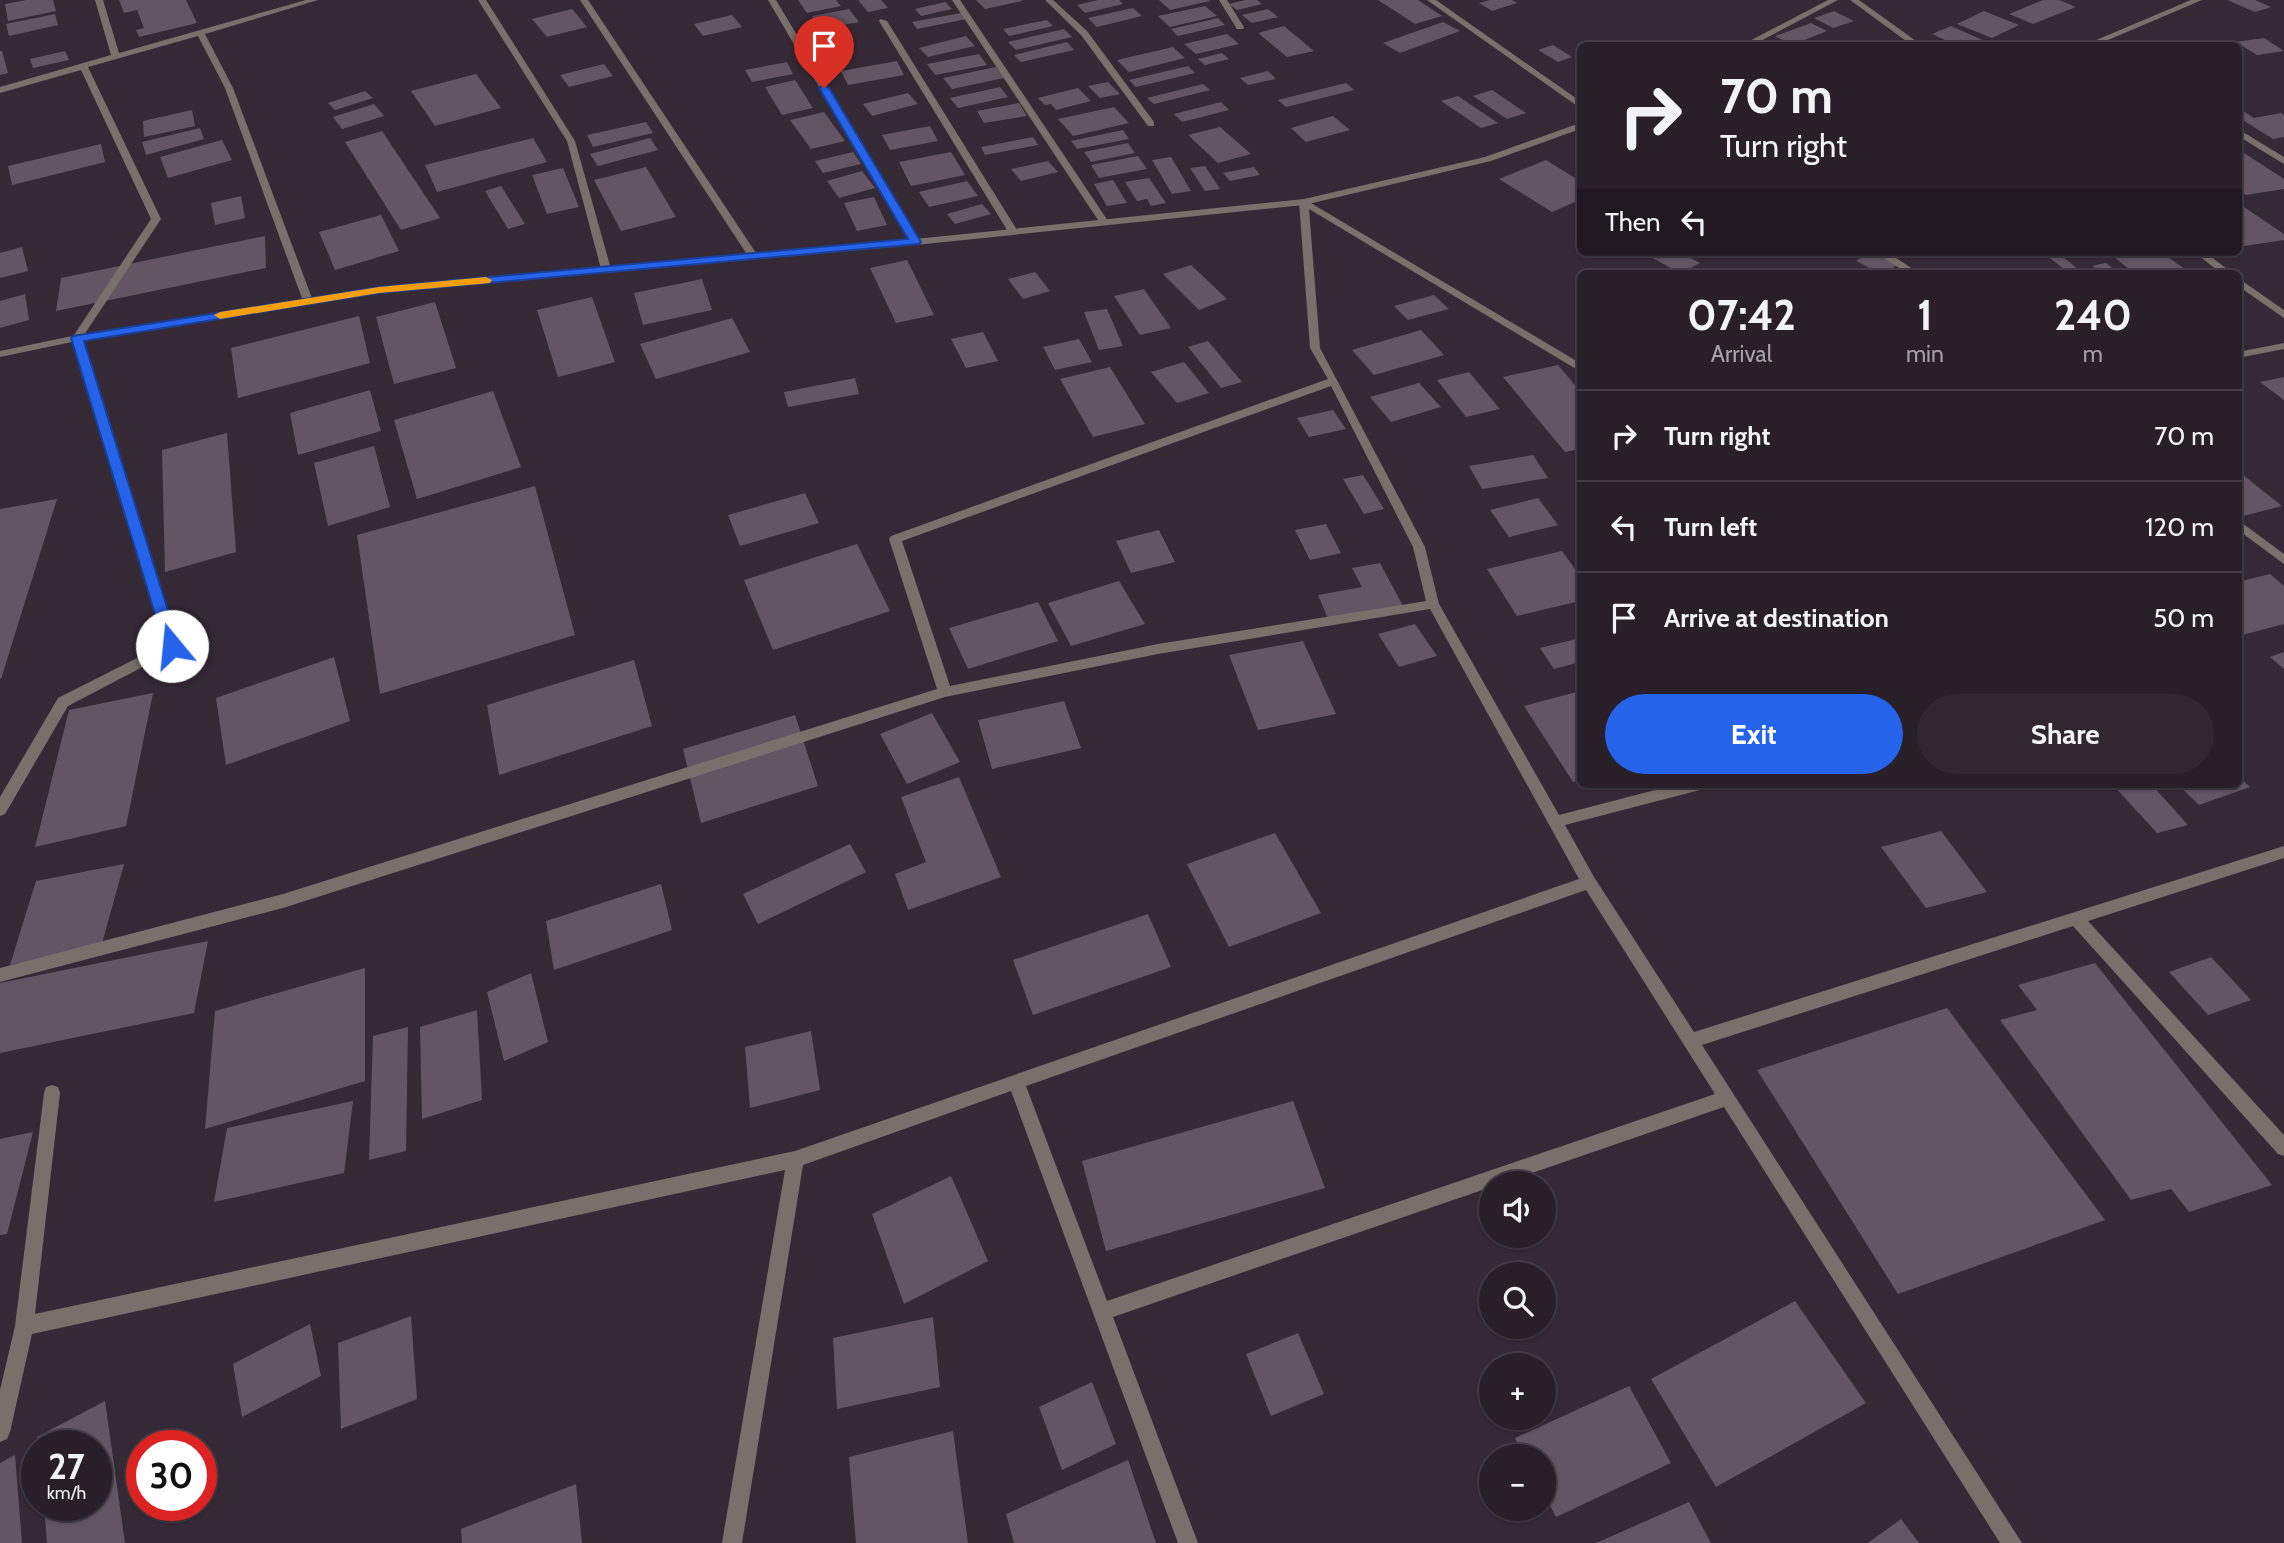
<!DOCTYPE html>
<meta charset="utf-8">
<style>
body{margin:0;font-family:Cabin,sans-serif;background:#302730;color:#f1f3f6;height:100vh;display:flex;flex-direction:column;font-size:26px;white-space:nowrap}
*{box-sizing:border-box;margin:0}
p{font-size:23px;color:#a5a2a8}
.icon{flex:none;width:38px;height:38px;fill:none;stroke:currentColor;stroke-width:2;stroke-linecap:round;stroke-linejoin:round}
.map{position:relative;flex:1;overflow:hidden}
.side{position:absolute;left:1577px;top:270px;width:665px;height:518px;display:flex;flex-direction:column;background:#281f28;border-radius:10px;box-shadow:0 2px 5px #0004,0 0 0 2px #443d45}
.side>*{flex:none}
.top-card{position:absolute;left:1577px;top:42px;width:665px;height:214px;border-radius:10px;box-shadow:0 2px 5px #0004,0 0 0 2px #443d45;background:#281f28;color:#f1f3f6;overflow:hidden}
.controls{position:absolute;left:1479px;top:1171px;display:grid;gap:14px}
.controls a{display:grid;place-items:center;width:77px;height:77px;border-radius:50%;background:#281f28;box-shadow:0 2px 5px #0004,0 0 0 2px #443d45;font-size:35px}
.speed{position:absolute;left:21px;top:1430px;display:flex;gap:14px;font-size:35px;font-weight:700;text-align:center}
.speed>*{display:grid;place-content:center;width:91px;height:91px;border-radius:50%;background:#281f28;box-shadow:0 2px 5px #0004,0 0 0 2px #443d45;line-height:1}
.speed small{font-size:18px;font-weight:400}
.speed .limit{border:10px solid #d22;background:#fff;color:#111}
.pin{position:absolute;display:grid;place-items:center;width:60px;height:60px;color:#fff;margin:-72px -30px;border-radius:50% 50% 50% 0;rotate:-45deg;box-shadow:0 0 7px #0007}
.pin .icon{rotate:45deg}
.me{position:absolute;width:77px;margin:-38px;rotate:343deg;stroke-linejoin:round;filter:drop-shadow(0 0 5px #0008)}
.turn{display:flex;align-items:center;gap:24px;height:147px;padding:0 28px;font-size:32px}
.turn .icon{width:91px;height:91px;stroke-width:2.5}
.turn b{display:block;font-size:49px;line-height:60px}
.then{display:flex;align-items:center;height:66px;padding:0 28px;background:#0003;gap:14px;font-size:26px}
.eta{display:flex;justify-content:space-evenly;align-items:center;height:119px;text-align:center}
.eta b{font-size:42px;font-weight:800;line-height:49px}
.primary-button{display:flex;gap:14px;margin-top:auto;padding:14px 28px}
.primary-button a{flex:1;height:80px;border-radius:42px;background:#2563eb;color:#fff;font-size:28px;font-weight:800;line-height:80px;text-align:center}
.primary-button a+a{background:#302730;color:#f1f3f6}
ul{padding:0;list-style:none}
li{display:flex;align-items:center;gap:21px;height:91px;padding:0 28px;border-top:2px solid #443d45}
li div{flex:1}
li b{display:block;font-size:26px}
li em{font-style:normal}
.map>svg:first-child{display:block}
.building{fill:#635564}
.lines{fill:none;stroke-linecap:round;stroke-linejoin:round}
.minor{fill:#79706b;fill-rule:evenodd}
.tertiary{fill:#79706b;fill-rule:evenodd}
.route{fill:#2563eb;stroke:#184099;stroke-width:2}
.slow{fill:#f59e0b}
</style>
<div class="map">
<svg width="2284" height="1543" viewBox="0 0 2284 1543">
<rect width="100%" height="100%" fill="#362936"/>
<path class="building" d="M26 0H53L56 11 8 21 5 4Z
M119 0H186L197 23 139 37 136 30 144 28 137 10 124 13Z
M798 0H836L841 6 807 13Z
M858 0H881L888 8 868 12Z
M976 0H1021L1022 1 985 9Z
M1098 0H1119L1123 4 1085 13 1077 5Z
M1159 0H1209L1210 1 1170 10Z
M1245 0H1257L1262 4 1237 10 1229 4Z
M1378 0H1418L1442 16 1415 24Z
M1490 0H1512L1517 3 1492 11 1479 3Z
M2043 0H2059L2076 7 2033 24 2009 14Z
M2227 0H2255L2271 7 2255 12Z
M945 2 952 9 921 16 915 9Z
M1205 6 1217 16 1170 27 1158 16Z
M1133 8 1142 16 1097 27 1088 18Z
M572 9 587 27 547 37 532 19Z
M849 9 859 22 821 29 812 16Z
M1268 9 1278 17 1252 23 1242 15Z
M1834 11 1854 21 1833 28 1814 18Z
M1984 11 2019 25 1992 38 1957 24Z
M961 13 967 19 917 29 912 22Z
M55 14 58 25 9 36 6 24Z
M732 15 742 27 703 36 694 24Z
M1218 18 1225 25 1178 36 1171 29Z
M1047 20 1053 26 1009 36 1003 29Z
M1443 22 1460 31 1400 53 1383 43Z
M1811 23 1827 31 1792 45 1775 36Z
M1284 26 1314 51 1287 57 1258 33Z
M1951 26 1987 42 1978 46H1958L1932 34Z
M1064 29 1072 37 1016 50 1008 42Z
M1227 34 1239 44 1196 54 1184 44Z
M966 36 975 46 928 57 919 48Z
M2264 38 2284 51 2257 55 2236 42Z
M1067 42 1074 50 1021 62 1014 55Z
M1553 45 1572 57 1558 62 1538 50Z
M1173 47 1185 58 1129 72 1117 60Z
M0 51H2L8 73 0 75Z
M65 51 69 60 33 68 30 59Z
M1222 53 1229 59 1205 65 1198 59Z
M979 54 987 65 935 75 927 64Z
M897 61 904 75 848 85 841 71Z
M787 62 793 74 752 82 745 70Z
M604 64 613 76 569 87 560 75Z
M1188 66 1195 73 1136 87 1129 80Z
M996 67 1004 78 952 89 943 78Z
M1268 71 1276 79 1248 85 1240 78Z
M476 74 501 108 435 126 411 91Z
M795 80 813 108 782 115 765 87Z
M1108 82 1120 94 1100 98 1088 86Z
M1346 83 1354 90 1286 107 1278 100Z
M1203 84 1210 90 1154 104 1147 98Z
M1000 87 1008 97 958 108 950 98Z
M1078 88 1091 101 1056 110 1051 104 1045 105 1038 98Z
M1492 90 1526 113 1507 119 1473 96Z
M365 91 373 98 335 110 328 103Z
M908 93 918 104 872 116 863 104Z
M1458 96 1498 123 1481 128 1441 101Z
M1221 102 1229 110 1182 122 1174 114Z
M1019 103 1027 116 984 123 977 111Z
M374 104 384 116 342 129 333 117Z
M1114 107 1129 123 1073 136 1058 119Z
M2238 108 2254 118 2281 113 2284 115V137L2273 139 2238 117Z
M192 110 195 126 144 137 143 121Z
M824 112 845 141 811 149 790 120Z
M1333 116 1350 130 1306 142 1291 128Z
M646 122 653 133 593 147 587 135Z
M930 126 938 141 890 150 882 135Z
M1220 127 1251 154 1218 163 1188 135Z
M200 128 204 139 146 155 142 142Z
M1123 130 1129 139 1077 149 1071 141Z
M382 131 440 218 401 230 345 142Z
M1033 137 1038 145 985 155 981 147Z
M533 138 547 162 437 192 425 165Z
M650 138 658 150 598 166 590 154Z
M222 140 232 160 168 178 160 157Z
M1128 143 1135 153 1091 162 1084 152Z
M101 144 105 162 12 185 8 166Z
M2238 149 2284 179V189L2246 195 2238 190Z
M853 152 861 164 823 173 815 161Z
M951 152 965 175 911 186 899 162Z
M1138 156 1147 169 1099 178 1091 165Z
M1171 157 1191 191 1172 194 1152 160Z
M1546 160 1580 181V200L1552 212 1499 179Z
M1048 161 1058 172 1021 181 1011 169Z
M1205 166 1220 189 1205 191 1190 168Z
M646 167 676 217 621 231 594 180Z
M1254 167 1260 175 1230 181 1223 173Z
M563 168 579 207 547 214 532 175Z
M862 171 875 188 839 198 827 181Z
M1149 178 1166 203 1151 206 1147 199 1137 201 1125 182Z
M1113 180 1127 203 1107 206 1094 184Z
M967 181 978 196 929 207 919 192Z
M501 186 525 224 508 229 485 191Z
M241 196 245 218 215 225 211 203Z
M874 197 887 225 857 231 844 203Z
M2238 203 2284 234V240L2238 247Z
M982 204 991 214 955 224 947 214Z
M381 215 399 251 335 270 319 232Z
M265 236 266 268 56 311 61 278Z
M22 247 28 271 0 278V253Z
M1656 252H1679L1700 263 1680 273 1649 256Z
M1869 252H1872L1898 264 1886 273H1880L1856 261Z
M2143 252H2161L2186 270 2134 273 2114 257Z
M2058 253 2083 273H2069L2046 255Z
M907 260 934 315 896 323 870 268Z
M2106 263 2119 273H2101L2092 266Z
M1191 265 1227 299 1199 310 1163 274Z
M1035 272 1050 291 1023 299 1008 279Z
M702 279 712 310 643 325 634 293Z
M1144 289 1171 328 1140 335 1114 296Z
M25 294 29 320 0 328V301Z
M1434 295 1449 309 1408 320 1394 306Z
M592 297 615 362 558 377 537 310Z
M435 302 456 368 394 384 376 317Z
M1107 309 1123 346 1099 350 1084 312Z
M359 316 370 363 238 398 231 348Z
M732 318 750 352 656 379 640 344Z
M1421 330 1444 355 1374 375 1352 350Z
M983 332 998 361 966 368 951 339Z
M1079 339 1092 362 1055 370 1043 347Z
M1208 341 1242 382 1221 388 1188 347Z
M1184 362 1209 393 1177 403 1151 372Z
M1558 365 1580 391V449L1565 452 1503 377Z
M1110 367 1145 424 1093 437 1060 379Z
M1469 372 1500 409 1466 417 1437 380Z
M2284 377V400L2260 382Z
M855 378 859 394 788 407 784 392Z
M1419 383 1441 407 1391 422 1370 397Z
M370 390 381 431 298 455 290 413Z
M493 391 521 467 417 499 394 420Z
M1333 410 1346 429 1309 437 1297 418Z
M227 433 236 552 165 572 162 450Z
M374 446 390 507 328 526 314 463Z
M1533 455 1548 478 1482 489 1469 466Z
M1363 475 1384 509 1364 514 1343 479Z
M2243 475 2282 506 2239 517 2238 476Z
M535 486 575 635 380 694 357 535Z
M805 493 819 523 740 546 728 515Z
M1538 498 1558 525 1509 537 1490 510Z
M57 499 1 679 0 678V509Z
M1326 524 1341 553 1310 560 1295 530Z
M1159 530 1175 562 1131 573 1116 541Z
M857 544 890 611 773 650 744 580Z
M1562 551 1580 576V601L1517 616 1487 569Z
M1380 563 1403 606 1329 621 1318 595 1362 587 1352 568Z
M2270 574 2284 586V624L2238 636V582Z
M1119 581 1145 624 1071 646 1048 603Z
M1038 602 1058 641 968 669 949 628Z
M1415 624 1437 656 1399 667 1378 634Z
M1580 638V662L1554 669 1540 648Z
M1303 641 1336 714 1258 730 1229 655Z
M2284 652V669L2270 657Z
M334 657 350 721 226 765 216 698Z
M634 660 652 726 499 775 487 705Z
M1580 691V780L1573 782 1524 706Z
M153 693 126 826 35 847 69 710Z
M1064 701 1081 748 992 769 978 720Z
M932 713 960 762 907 784 880 734Z
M795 715 818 786 701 823 683 749Z
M2238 776 2250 787 2199 805 2177 784H2238Z
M959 777 1001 877 908 910 895 874 926 862 901 797Z
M2112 784H2151L2188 825 2157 833Z
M1941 831 1987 892 1926 908 1881 847Z
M1275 833 1321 913 1229 947 1187 864Z
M850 844 866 872 758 924 743 894Z
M124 864 101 947 10 965 36 881Z
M661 884 672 930 554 970 546 921Z
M1148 914 1171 967 1033 1015 1013 960Z
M208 941 194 1013 0 1053V983Z
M2211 957 2251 1000 2208 1015 2169 972Z
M2095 963 2272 1185 2189 1212 2171 1189 2131 1200 2000 1020 2037 1010 2018 985Z
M365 968V1081L205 1129 215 1011Z
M531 973 548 1042 504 1061 487 992Z
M1947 1008 2105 1220 1898 1294 1757 1070Z
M477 1010 482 1100 422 1119 420 1027Z
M408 1027 406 1151 369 1160 373 1036Z
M811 1031 820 1090 750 1108 745 1047Z
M353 1101 344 1173 214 1202 227 1128Z
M1293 1101 1325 1188 1106 1251 1082 1161Z
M33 1132 7 1234 0 1235V1139Z
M951 1176 988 1261 904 1304 872 1214Z
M1795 1301 1866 1403 1716 1487 1651 1379Z
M411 1316 417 1399 341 1429 338 1343Z
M933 1317 940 1387 837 1409 833 1338Z
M310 1324 321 1376 242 1417 233 1364Z
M1298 1333 1324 1394 1271 1416 1246 1354Z
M1092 1382 1116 1444 1062 1470 1039 1407Z
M1629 1386 1671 1463 1556 1517 1544 1494V1456H1524L1515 1438Z
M105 1401 125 1543H47L44 1505H96V1446H38L37 1437Z
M953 1431 968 1543H856L849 1457Z
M15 1455 22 1543H0V1463Z
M1128 1460 1156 1543H1014L1006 1514Z
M576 1484 582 1543H462L461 1529Z
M1689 1502 1711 1543H1596Z
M1901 1519 1919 1543H1868Z"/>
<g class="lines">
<path class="minor" d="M95 0H103L119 53 306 0H318L205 34 233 88 313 301 308 304 303 301 225 88 198 36 88 67 161 219 82 338 178 646 177 649 68 706 5 814 0 816V797L58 698 165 644 72 338 151 219 81 70 0 93V87L111 55Z
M478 0H486L575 141 611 269 610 271 601 269 567 141Z
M580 0H588L758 256 756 258 748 256Z
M768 0H776L920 242 918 244 910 242Z
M952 0H960L1108 221 1106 223H1100Z
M1045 0H1053L1087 31 1154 122V126H1148L1081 35Z
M1219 0H1227L1244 27 1243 29H1237Z
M1427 0H1436L1580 101V108Z
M1850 0H1859L1923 46H1913Z
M2191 0H2202L2094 46H2082Z
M880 19 887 21 1017 230 1015 232 1007 230 879 21Z
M2238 129 2284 157V164L2238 136Z
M1304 199 1580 363V370L1576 369 1309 209 1320 348 1425 547 1439 604 1559 815 1678 784H1707L1705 788 1700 790 1565 825 1594 877 1694 1032 2284 846V858L2088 921 2284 1135V1156L2278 1154 2073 926 1702 1045 2022 1543H2000L1724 1107 1503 1183H1491V1187L1113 1317 1198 1543H1178L1011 1091 803 1165 742 1543H722L785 1170 32 1334 10 1432 7 1439 0 1442V1390L15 1326 44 1093 46 1087 52 1085 58 1087 60 1093 35 1314 795 1151 1579 879 1430 609 1158 654 945 697 283 908 0 982V968L283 894 937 689 889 539 891 536 1328 379 1310 348 1299 202ZM1331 386 1413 547 1426 601 1158 644 950 686 902 541ZM1586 890 1715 1094 1107 1301 1026 1086Z
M1875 252H1887L1919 273H1907Z
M2194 252H2205L2232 273H2221Z
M2238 278 2284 310V318L2238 286Z
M2284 343V349L2238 358V352Z
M2238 520 2284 554V564L2238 530Z"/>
<path class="tertiary" d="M1828 0H1838L1751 46H1740Z
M1580 123V129L1491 161 1304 205 915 245 379 293 77 341 0 357V351L77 335 379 287 915 239 1304 199 1485 157Z"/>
</g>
<path class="route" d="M824 85 829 88 921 242 919 244 379 293 84 341 179 646 172 652 166 650 71 338 73 336 379 287 908 239 819 88Z"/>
<path class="slow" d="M486 277 492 280 490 283 379 293 220 319 214 315 220 312 379 287Z"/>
</svg>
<div class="controls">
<a><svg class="icon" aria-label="sound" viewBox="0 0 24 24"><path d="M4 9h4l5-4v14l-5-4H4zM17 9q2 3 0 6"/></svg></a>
<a><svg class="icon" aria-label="search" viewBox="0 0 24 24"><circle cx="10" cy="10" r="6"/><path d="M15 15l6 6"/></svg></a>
<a>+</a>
<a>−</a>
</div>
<div class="speed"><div>27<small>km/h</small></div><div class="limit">30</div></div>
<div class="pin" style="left:824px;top:88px;background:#d93025"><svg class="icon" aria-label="arrive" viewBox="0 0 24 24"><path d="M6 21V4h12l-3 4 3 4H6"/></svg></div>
<svg class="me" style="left:172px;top:646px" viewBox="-20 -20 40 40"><circle r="19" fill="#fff"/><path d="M0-13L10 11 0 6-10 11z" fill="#2563eb"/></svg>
<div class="top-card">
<div class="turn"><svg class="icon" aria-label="right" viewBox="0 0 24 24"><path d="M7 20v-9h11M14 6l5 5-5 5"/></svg><div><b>70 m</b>Turn right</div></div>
<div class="then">Then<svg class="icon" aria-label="left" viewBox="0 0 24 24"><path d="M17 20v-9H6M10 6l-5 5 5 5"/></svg></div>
</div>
<section class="side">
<div class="eta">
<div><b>07:42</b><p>Arrival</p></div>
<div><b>1</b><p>min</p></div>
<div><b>240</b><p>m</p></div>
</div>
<ul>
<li><svg class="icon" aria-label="right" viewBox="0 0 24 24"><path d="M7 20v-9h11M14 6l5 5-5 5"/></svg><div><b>Turn right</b></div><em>70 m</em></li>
<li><svg class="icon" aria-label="left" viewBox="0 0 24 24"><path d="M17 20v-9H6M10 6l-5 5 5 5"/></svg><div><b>Turn left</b></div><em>120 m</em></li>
<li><svg class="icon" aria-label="arrive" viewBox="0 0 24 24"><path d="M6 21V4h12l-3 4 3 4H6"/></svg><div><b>Arrive at destination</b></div><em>50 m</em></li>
</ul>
<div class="primary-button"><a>Exit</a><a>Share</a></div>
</section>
</div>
